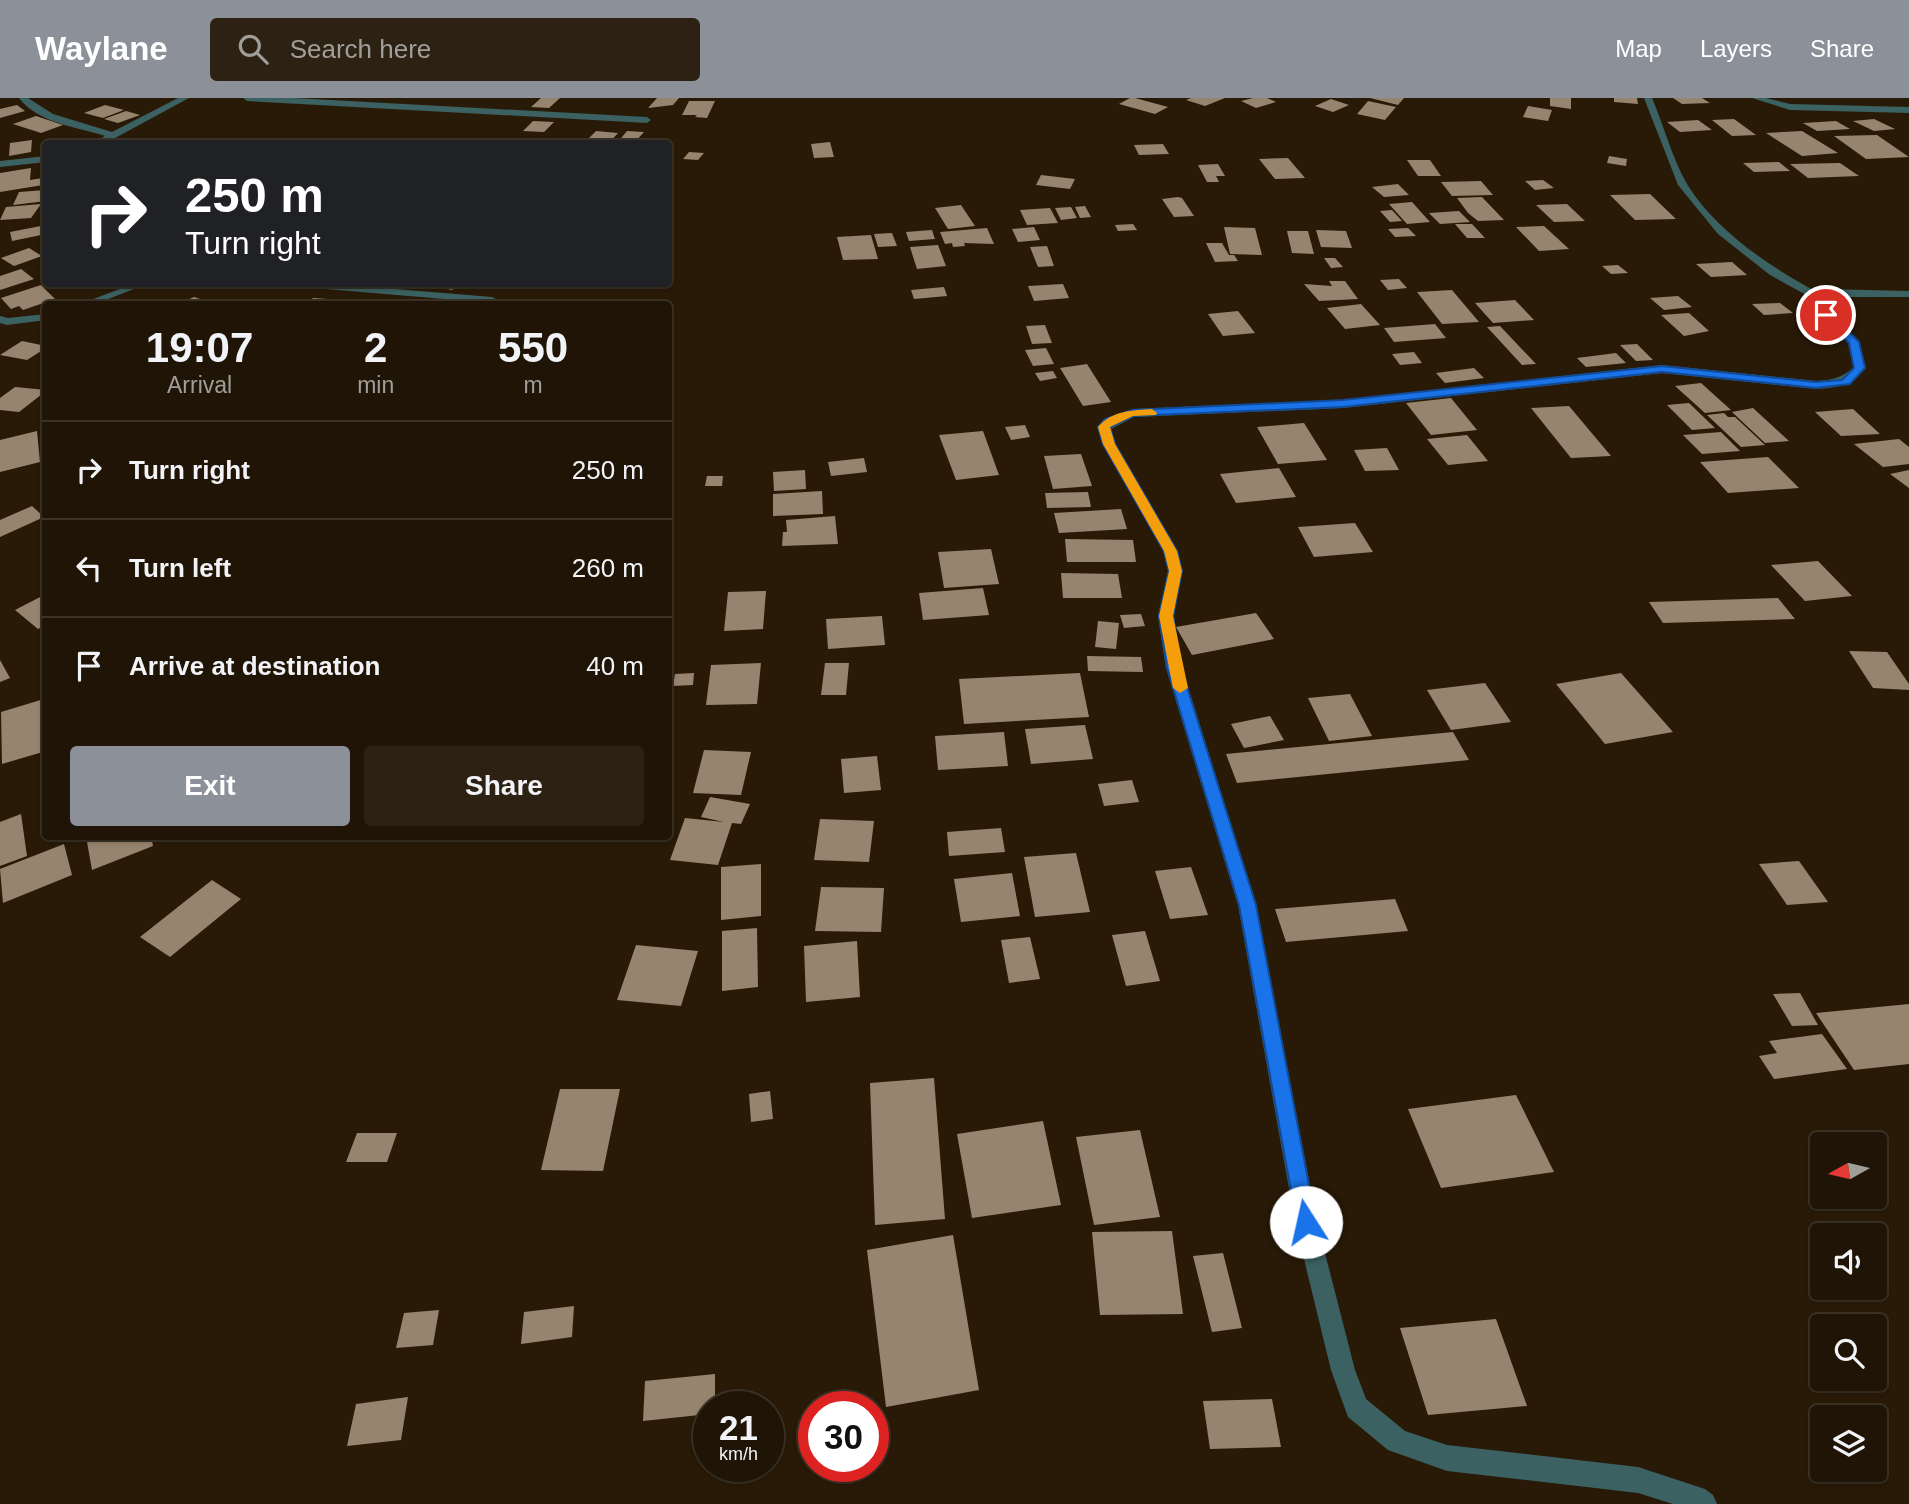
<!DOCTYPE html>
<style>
body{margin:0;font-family:Arial,sans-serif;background:#2c2113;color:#f1f3f6;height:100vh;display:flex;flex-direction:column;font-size:26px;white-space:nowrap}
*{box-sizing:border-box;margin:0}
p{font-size:23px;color:#a19e9a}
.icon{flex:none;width:38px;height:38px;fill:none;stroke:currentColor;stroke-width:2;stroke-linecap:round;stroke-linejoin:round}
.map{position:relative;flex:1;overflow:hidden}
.details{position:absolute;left:42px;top:203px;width:630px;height:539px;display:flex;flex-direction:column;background:#1f1405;border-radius:7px;box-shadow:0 2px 5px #0004,0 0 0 2px #3c3327}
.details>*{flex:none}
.banner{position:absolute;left:42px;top:42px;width:630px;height:147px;border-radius:7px;box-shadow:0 2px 5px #0004,0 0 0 2px #3c3327;background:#202124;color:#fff;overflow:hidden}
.needle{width:46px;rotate:262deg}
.buttons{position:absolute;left:1810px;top:1034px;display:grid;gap:14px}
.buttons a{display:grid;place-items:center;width:77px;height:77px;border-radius:7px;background:#1f1405;box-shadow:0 2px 5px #0004,0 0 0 2px #3c3327;font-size:35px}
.speed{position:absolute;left:693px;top:1293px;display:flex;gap:14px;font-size:35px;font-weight:700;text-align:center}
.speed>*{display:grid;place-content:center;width:91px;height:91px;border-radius:50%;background:#1f1405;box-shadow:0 2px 5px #0004,0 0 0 2px #3c3327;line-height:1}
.speed small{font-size:18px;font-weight:400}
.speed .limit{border:10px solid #d22;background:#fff;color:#111}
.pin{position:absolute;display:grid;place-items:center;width:60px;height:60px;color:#fff;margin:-30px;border:4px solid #fff;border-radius:50%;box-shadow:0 2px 7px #0007}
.me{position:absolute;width:77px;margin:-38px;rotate:350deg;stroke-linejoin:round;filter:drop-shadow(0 0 5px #0008)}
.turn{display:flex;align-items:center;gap:24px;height:147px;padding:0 28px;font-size:32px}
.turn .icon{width:91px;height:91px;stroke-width:2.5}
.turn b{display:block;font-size:49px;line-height:60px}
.eta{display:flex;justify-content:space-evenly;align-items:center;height:119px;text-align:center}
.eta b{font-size:42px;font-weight:600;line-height:49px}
.primary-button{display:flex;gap:14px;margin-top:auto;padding:14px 28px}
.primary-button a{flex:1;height:80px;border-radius:7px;background:#8c9099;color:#fff;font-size:28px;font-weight:600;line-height:80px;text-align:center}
.primary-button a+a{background:#2c2113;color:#f1f3f6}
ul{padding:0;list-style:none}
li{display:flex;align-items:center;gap:21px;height:98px;padding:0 28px;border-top:2px solid #3c3327}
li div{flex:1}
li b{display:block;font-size:26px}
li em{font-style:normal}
header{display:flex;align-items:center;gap:42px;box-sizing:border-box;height:98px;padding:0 35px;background:#8c9099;color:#fff}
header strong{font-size:33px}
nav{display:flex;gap:38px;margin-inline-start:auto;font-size:24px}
.search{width:490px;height:63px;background:#2c2113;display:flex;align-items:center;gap:18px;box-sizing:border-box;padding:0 24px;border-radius:7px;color:#a19e9a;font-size:26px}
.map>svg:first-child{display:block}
.building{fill:#97846e}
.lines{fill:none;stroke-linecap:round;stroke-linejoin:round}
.street{fill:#3b6162;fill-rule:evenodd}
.route{fill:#1a73e8;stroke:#114b97;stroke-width:2}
.slow{fill:#f59e0b}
</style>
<header>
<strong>Waylane</strong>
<div class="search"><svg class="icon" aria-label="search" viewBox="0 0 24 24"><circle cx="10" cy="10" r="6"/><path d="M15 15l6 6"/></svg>Search here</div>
<nav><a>Map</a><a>Layers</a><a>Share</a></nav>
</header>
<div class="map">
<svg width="1909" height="1406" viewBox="0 0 1909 1406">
<rect width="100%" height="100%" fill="#291a07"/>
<path class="building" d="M541 0H560L549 10 531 9Z
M657 0H679L673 7 648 10Z
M1130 0H1135L1168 9 1155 16 1119 6Z
M1191 0H1225L1205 8 1186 2Z
M1253 0H1267L1276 4 1256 10 1241 3Z
M1370 0H1404L1398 7Z
M1550 0H1571V11L1550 8Z
M1614 0H1637L1638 6 1614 4Z
M1673 0H1702L1710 5 1682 6Z
M1331 1 1349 7 1333 14 1315 8Z
M689 3H715L707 20 695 19 697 17H682Z
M1368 3 1396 9 1385 22 1357 16Z
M17 7 25 13 0 20V11Z
M105 7 124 12 103 20 84 15Z
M1528 8 1552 12 1548 23 1523 19Z
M126 13 140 17 118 25 104 21Z
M36 18 63 27 41 35 13 26Z
M1734 21 1756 37 1732 38 1712 22Z
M1874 21 1895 31 1874 33 1853 23Z
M1698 22 1712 32 1680 34 1667 24Z
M533 23 554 24 544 34 523 33Z
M1836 23 1850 31 1817 33 1803 25Z
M596 33 618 35 608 46H583Z
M627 33 644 34 633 46 617 45Z
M1802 33 1838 55 1802 58 1766 35Z
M1877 37 1909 59 1866 61 1834 38Z
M32 42 31 54 9 58 10 45Z
M830 44 834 59 814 60 811 46Z
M1163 46 1169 56 1139 57 1134 47Z
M689 54 704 55 698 62 683 61Z
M1609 58 1627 61 1626 68 1607 65Z
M1288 60 1305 80 1275 81 1259 61Z
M1407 62H1430L1441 78H1418Z
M1779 64 1790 73 1754 74 1743 65Z
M1840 65 1859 78 1808 80 1790 66Z
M1218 66 1225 78H1216L1219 84H1207L1198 67Z
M31 70 30 82 43 80V87L0 94V75Z
M1041 77 1075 81 1070 91 1036 87Z
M1543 82 1554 90 1535 92 1525 83Z
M1481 83 1493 97 1452 98 1441 84Z
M1398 86 1409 97 1384 99 1372 89Z
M46 92V103L13 107 19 94Z
M1650 96 1676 121 1635 122 1610 97Z
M1178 99 1182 100 1194 118 1174 119 1162 101Z
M1482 99 1504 122 1478 123 1468 115 1457 100Z
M1412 104 1430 124 1407 126 1389 106Z
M41 106 31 120 0 122 6 109Z
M1567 106 1585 123 1554 124 1536 107Z
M961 107 975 128 948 131 935 110Z
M1085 108 1091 119 1080 120 1075 109Z
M1071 109 1077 120 1061 122 1055 110Z
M1050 110 1058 125 1027 127 1020 112Z
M1392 112 1402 123 1390 124 1380 113Z
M1459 113 1470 124 1440 126 1429 115Z
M1133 126 1137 132 1118 133 1115 127Z
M1455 126H1472L1485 140H1467Z
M46 127V136L12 143 10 134Z
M1544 128 1569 151 1539 153 1516 129Z
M1034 129 1040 142 1018 144 1012 131Z
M1224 129 1255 130 1262 157 1230 156Z
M987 130 994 146 964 145 965 148 953 149 952 145 945 146 940 134Z
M1408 130 1416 138 1395 139 1388 131Z
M932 132 935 141 909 143 906 134Z
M1316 132 1346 133 1352 150 1321 149Z
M1287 133H1308L1314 156 1292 155Z
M892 135 897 148 878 149 874 136Z
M871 137 878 161 843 162 837 139Z
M1206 145H1222L1229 157H1234L1238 163 1215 164Z
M938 147 946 168 917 171 910 149Z
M1047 148 1054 168 1038 169 1030 149Z
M29 150 42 158 14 168 1 160Z
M1324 160H1335L1343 169 1331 170Z
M1732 164 1747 177 1711 179 1696 166Z
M1618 167 1628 175 1611 176 1602 168Z
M21 171 34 181 0 192V178Z
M1399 181 1407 190 1388 192 1380 182Z
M1329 183H1345L1358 201 1319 203 1304 186 1332 188Z
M422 186H459L452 192Z
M1063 186 1069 200 1034 203 1028 188Z
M41 187 55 201 23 212 19 208 11 211 1 200Z
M944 189 947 198 914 201 911 192Z
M1452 192 1479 224 1442 226 1417 194Z
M1678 198 1692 209 1664 212 1650 200Z
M194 199 213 205 178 206Z
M313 200 342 202 337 206H307Z
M228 201 255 204 222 206Z
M1515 202 1534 222 1493 225 1475 205Z
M1780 205 1793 215 1764 217 1752 206Z
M1361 206 1380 227 1345 231 1327 210Z
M1238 213 1255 235 1223 238 1208 216Z
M1689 215 1709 233 1684 238 1661 217Z
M1435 226 1446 240 1394 244 1384 230Z
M1045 227 1052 245 1032 246 1026 228Z
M1500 228 1536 266 1522 267 1487 229Z
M22 243 46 248V250L27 262 0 257Z
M1637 246 1653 262 1636 263 1620 247Z
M1046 250 1054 266 1033 268 1025 252Z
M1414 254 1422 265 1400 267 1392 256Z
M1616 255 1626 265 1586 269 1577 260Z
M1087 266 1111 304 1083 308 1060 270Z
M1474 270 1484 280 1445 285 1436 275Z
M1053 273 1057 280 1040 283 1035 275Z
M1701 285 1731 312 1705 315 1675 288Z
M15 289 46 292V293L19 314 0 312V300Z
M1451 300 1477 332 1431 337 1406 305Z
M1689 305 1715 330 1692 332 1667 307Z
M1569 308 1611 358 1571 360 1531 310Z
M1753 310 1789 343 1765 345 1732 314Z
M1853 311 1880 336 1841 338 1815 314Z
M1724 315 1728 319H1735L1765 347 1741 349 1707 317Z
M1304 325 1327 362 1278 366 1257 329Z
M1025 327 1030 339 1011 342 1005 329Z
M37 333 40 364 0 374V342Z
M983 333 999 377 956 382 939 337Z
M1721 334 1740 353 1702 356 1683 337Z
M1467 337 1488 363 1448 367 1427 341Z
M1899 341 1909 349V366L1883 369 1854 346Z
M1387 350 1399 372 1365 373 1354 352Z
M1081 356 1092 388 1053 391 1044 358Z
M1768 359 1799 390 1728 395 1700 364Z
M864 360 867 374 831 378 828 364Z
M1279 370 1296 399 1236 405 1220 376Z
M805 372 806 391 774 393 773 374Z
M1909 372V390L1890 376Z
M707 378H723L722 388H705Z
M822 393 823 416 773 418V396Z
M1088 394 1091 409 1047 410 1045 395Z
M32 408 44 419 0 439V422Z
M1121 411 1127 431 1059 435 1054 415Z
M835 418 838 446 782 448 783 434H787L786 422Z
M1355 425 1373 454 1314 459 1298 429Z
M1065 441 1133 442 1136 464H1067Z
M991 451 999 486 944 490 938 454Z
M1818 463 1852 498 1805 503 1771 467Z
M1061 475 1118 476 1122 500H1063Z
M983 490 989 517 923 522 919 495Z
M766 493 763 531 724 533 728 494Z
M46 496V527L38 531 15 512Z
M1778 500 1795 521 1663 525 1649 504Z
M1256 515 1274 541 1192 557 1176 529Z
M1141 516 1145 528 1124 530 1120 517Z
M882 518 885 547 828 551 826 521Z
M1098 523 1119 525 1116 551 1095 549Z
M1849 553 1887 554 1909 586V592L1873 590Z
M1087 558 1141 559 1143 574 1088 573Z
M0 562 10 580 0 584Z
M761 565 757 606 706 607 711 567Z
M825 565H849L846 597H821Z
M694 575 693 587 673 588 675 576Z
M1080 575 1089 619 964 626 959 581Z
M1621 575 1673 634 1605 646 1556 586Z
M1485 585 1511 624 1451 632 1427 592Z
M1350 596 1372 638 1329 643 1308 600Z
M44 601 46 653 2 666 1 614Z
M1270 618 1284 642 1244 650 1231 626Z
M1085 627 1093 661 1031 666 1025 631Z
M1004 634 1008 668 938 672 935 638Z
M1453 634 1469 662 1237 685 1226 656Z
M704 652 751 654 741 697 693 695Z
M877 658 881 692 844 695 841 661Z
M1132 682 1139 704 1104 708 1098 686Z
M710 699 750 706 741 726 732 725 718 767 670 762 685 720 724 724 701 719Z
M21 716 27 758 0 768V724Z
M820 721 874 723 869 764 814 762Z
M1001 730 1005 754 949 758 947 734Z
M86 738H151L153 748 92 772Z
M64 746 72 777 3 805 0 771Z
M1076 755 1090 814 1035 819 1024 759Z
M1799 763 1828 804 1787 807 1759 766Z
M761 766V818L721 822V769Z
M1191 769 1208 817 1170 821 1155 773Z
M1012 775 1020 818 961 824 954 781Z
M212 782 241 801 170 859 140 839Z
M821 789 884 790 881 834 815 833Z
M1395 801 1408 833 1286 844 1275 811Z
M757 830 758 889 722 893V833Z
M1145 833 1160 883 1126 888 1112 837Z
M1030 839 1040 881 1009 885 1001 842Z
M857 843 860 899 806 904 804 848Z
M636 847 698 853 681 908 617 902Z
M1800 895 1818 927 1792 928 1773 896Z
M1909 906V966L1854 972 1816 915Z
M1822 936 1847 971 1774 981 1759 958 1777 955 1769 943Z
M934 980 945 1121 875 1127 870 985Z
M560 991H620L603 1073 541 1072Z
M770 993 773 1021 751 1024 749 996Z
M1516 997 1554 1074 1441 1090 1408 1011Z
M1043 1023 1061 1107 972 1120 957 1036Z
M1140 1032 1160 1119 1094 1127 1076 1039Z
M357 1035H397L387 1064H346Z
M1172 1133 1183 1216 1100 1217 1092 1134Z
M953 1137 979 1292 886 1309 867 1152Z
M1223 1155 1242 1230 1212 1234 1193 1158Z
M574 1208 572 1239 521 1246 524 1214Z
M439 1212 433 1247 396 1250 404 1215Z
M1496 1221 1527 1308 1428 1317 1400 1230Z
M715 1276V1309H709V1316L643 1323 645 1283Z
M408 1299 401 1342 347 1348 356 1306Z
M1272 1301 1281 1349 1210 1351 1203 1303Z"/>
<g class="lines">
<path class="street" d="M19 0H28L53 16 112 34 178 0H189L104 46H92L105 38C77 29 38 25 19 0Z
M243 0H294L647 19 651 22 647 25 247 3Z
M1644 0H1652C1664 28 1672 60 1687 86 1714 131 1770 169 1815 193L1824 191 1909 193V199H1819L1818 203 1858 242 1866 270C1853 286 1837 290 1817 291L1662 275 1343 310 1134 319 1111 331 1115 346 1177 453 1182 473 1174 518 1182 570 1256 807 1317 1124 1355 1272 1366 1301 1405 1333 1447 1347 1638 1369 1705 1391 1713 1397 1717 1406H1673L1638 1395 1447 1373 1388 1352 1348 1319 1331 1272 1295 1124 1238 807 1166 570 1158 518 1168 473 1163 453 1103 346 1098 329 1132 311 1343 302 1662 267 1817 283C1832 282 1842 280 1854 269L1848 245 1808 206V198L1770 177 1718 136 1678 87Z
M1752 0H1766L1790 6 1909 9V15L1790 12Z
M46 58V64L0 69V63Z
M133 186H147L95 206H80Z
M297 186H335L492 199 498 202 492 205 302 189Z
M46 216V222L7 227 0 225V218L8 220Z"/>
</g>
<path class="route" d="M1822 214H1830L1859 244 1865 270 1850 286 1816 290 1662 274 1343 309 1133 318 1110 329 1115 346 1177 453 1182 473 1173 518 1181 570 1256 807 1316 1124 1313 1131 1306 1134 1298 1131 1239 807 1167 570 1159 518 1169 473 1164 453 1103 346 1098 329 1105 321 1132 312 1343 302 1662 268 1816 284 1842 282 1854 270 1849 245 1822 219Z"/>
<path class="slow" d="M1152 311 1157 315 1156 317 1133 318 1110 329 1115 346 1177 453 1182 473 1173 518 1188 590 1180 595 1173 590 1159 518 1169 473 1164 453 1103 346 1098 329C1111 313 1133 312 1152 311Z"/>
</svg>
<div class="buttons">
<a><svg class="needle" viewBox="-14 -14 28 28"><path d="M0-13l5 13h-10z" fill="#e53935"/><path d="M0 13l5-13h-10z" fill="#a19e9a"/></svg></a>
<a><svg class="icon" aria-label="sound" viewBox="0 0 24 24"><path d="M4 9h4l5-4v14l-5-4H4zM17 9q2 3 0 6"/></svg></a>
<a><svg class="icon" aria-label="search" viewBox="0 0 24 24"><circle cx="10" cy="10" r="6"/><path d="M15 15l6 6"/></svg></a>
<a><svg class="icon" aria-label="layers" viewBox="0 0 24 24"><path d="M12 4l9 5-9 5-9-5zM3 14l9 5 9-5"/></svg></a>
</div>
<div class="speed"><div>21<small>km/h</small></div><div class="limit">30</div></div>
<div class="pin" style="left:1826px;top:217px;background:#d93025"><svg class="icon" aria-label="arrive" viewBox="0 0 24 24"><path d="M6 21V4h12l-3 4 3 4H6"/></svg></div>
<svg class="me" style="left:1306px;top:1124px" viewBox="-20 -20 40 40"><circle r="19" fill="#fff"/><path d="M0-13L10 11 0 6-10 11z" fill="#1a73e8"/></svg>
<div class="banner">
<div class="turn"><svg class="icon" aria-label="right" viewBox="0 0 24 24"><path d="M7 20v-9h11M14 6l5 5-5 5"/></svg><div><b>250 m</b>Turn right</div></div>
</div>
<section class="details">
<div class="eta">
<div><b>19:07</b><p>Arrival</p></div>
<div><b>2</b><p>min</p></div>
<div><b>550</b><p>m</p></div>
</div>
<ul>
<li><svg class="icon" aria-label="right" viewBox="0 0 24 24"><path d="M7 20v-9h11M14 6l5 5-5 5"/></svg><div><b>Turn right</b></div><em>250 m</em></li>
<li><svg class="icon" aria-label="left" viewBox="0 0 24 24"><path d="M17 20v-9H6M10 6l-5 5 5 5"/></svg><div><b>Turn left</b></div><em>260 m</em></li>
<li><svg class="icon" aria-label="arrive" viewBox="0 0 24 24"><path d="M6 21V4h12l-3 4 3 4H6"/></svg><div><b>Arrive at destination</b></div><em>40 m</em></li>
</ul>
<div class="primary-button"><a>Exit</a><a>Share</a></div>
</section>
</div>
